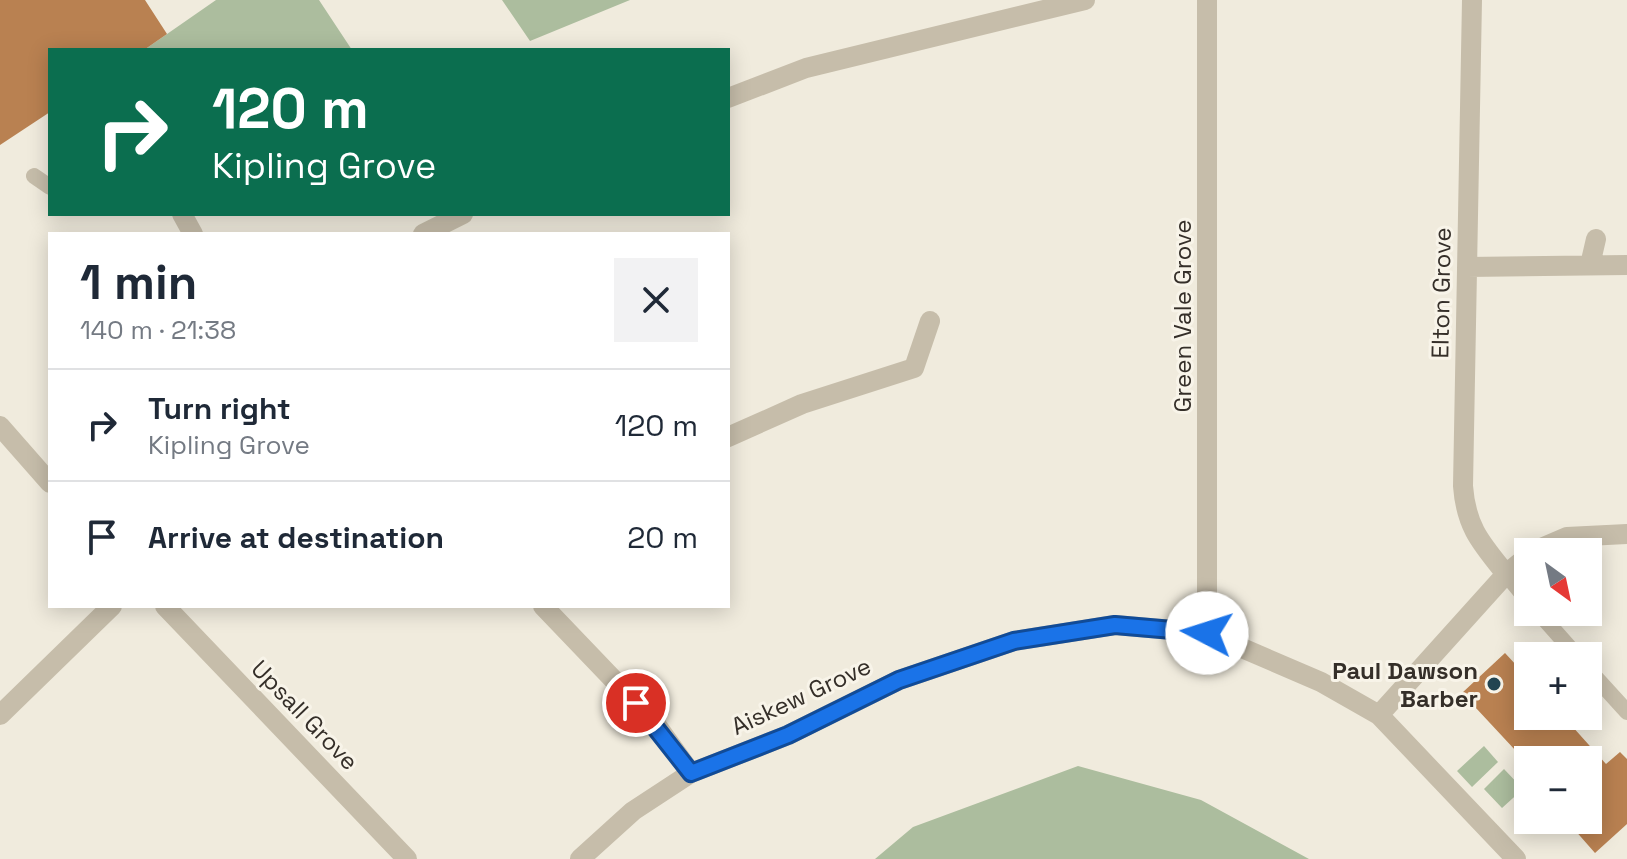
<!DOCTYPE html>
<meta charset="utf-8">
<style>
body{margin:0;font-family:"Space Grotesk",sans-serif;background:#f2f2f3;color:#1f2937;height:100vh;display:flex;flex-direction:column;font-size:30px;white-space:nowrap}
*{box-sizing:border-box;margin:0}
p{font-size:26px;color:#747a83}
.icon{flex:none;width:44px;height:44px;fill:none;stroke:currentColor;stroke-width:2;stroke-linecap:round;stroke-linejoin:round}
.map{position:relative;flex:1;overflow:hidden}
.sheet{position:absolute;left:48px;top:232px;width:682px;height:376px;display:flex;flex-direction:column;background:#fff;border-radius:0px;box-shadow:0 4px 20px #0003}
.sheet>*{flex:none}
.hud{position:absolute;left:48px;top:48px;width:682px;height:168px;border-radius:0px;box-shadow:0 4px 20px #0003;background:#0b6e4f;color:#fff;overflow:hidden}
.needle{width:52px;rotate:147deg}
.controls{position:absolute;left:1514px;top:538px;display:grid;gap:16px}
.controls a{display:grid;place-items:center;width:88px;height:88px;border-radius:0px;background:#fff;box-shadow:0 4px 20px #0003;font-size:40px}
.pin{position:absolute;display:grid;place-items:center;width:68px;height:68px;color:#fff;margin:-34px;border:4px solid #fff;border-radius:50%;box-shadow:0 2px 8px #0007}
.me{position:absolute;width:88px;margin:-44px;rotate:275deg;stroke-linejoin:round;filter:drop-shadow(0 0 6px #0008)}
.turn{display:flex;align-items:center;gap:28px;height:168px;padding:0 32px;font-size:36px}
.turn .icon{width:104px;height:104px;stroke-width:2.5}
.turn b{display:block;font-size:56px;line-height:68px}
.round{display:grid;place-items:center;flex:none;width:84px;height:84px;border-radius:0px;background:#f2f2f3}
.headline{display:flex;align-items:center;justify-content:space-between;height:136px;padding:0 32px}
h1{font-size:48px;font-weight:800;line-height:60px}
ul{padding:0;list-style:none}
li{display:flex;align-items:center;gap:24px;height:112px;padding:0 32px;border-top:2px solid #e0e1e3}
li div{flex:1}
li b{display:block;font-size:30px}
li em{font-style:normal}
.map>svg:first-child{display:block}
.green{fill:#acbd9e}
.building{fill:#b98151}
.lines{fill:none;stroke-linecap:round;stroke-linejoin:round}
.lane{stroke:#c6bdaa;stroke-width:16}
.street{stroke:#c6bdaa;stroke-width:20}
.route-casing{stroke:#114b97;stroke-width:20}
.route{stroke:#1a73e8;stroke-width:14}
.poi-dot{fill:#234552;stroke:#f8f4e9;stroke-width:3}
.labels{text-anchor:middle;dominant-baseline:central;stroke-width:6;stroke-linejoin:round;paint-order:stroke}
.street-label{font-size:24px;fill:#352f29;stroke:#f8f4e9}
.poi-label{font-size:24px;font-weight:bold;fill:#352f29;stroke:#f8f4e9;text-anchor:end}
</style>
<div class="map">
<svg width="1627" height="859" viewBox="0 0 1627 859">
<rect width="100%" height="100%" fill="#f0ebdd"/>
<path class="green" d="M216 0H319L352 50H144Z
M502 0H630L530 41Z
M1484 746 1498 762 1472 787 1457 771Z
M1078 766 1201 800 1309 859H875L913 827Z
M1504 769 1523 789 1502 808 1484 789Z"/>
<path class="building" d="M0 0H145L167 34 144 50H50V112L0 145Z
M1505 653 1528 678V716H1563L1606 764 1620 752 1627 759V824L1595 853 1566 820H1588V760H1528V764L1462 693Z"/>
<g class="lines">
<path class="lane" d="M34 176 50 187
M1506 574 1528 601
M1538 612 1577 656
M1588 669 1627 712"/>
<path class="street" d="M1207 0V633
M1472 0 1463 486C1466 527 1481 543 1506 574
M728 98 806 68 1085 0
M182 214 193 234
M423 234 463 214
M1590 265 1596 239
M1467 267 1627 265
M0 426 50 483
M728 437 802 404 914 368 930 321
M1532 552 1567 537 1627 534
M165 606 407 859
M543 606 655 723 691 773
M0 715 112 606
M1379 715 1506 574 1528 556
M580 859 633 811 691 773 788 735 899 680 1014 641 1115 625 1207 633 1321 682 1379 715 1516 859"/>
</g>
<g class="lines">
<g class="route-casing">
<path id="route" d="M636 703 691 773 788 735 899 680 1014 641 1115 625 1207 633"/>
</g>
<use href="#route" class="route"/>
</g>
<circle class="poi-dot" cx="1494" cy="684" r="8"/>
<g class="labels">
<g class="street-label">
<text transform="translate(1441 293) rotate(-89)">Elton Grove</text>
<text transform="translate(1182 316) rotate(-90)">Green Vale Grove</text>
<text transform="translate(801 696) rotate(-25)">Aiskew Grove</text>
<text transform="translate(305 715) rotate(46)">Upsall Grove</text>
</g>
<g class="poi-label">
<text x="1478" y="670">Paul Dawson<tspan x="1478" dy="28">Barber</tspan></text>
</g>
</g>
</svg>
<div class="controls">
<a><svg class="needle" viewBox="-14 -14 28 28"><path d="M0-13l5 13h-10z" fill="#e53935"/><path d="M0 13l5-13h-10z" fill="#747a83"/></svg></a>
<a>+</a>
<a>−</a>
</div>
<div class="pin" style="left:636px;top:703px;background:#d93025"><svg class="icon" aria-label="arrive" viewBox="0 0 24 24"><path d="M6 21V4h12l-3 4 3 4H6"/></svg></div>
<svg class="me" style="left:1207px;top:633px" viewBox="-20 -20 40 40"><circle r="19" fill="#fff"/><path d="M0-13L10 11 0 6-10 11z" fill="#1a73e8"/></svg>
<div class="hud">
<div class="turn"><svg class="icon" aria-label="right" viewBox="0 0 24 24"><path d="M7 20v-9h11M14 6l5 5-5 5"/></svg><div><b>120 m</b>Kipling Grove</div></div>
</div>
<section class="sheet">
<div class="headline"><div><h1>1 min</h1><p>140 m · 21:38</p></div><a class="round"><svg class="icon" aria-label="close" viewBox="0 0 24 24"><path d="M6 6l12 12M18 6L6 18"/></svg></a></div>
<ul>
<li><svg class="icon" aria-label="right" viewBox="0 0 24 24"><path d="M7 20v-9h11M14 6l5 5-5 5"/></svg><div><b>Turn right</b><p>Kipling Grove</p></div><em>120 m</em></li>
<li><svg class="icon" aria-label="arrive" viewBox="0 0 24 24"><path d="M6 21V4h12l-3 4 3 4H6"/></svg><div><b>Arrive at destination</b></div><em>20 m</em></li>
</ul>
</section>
</div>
